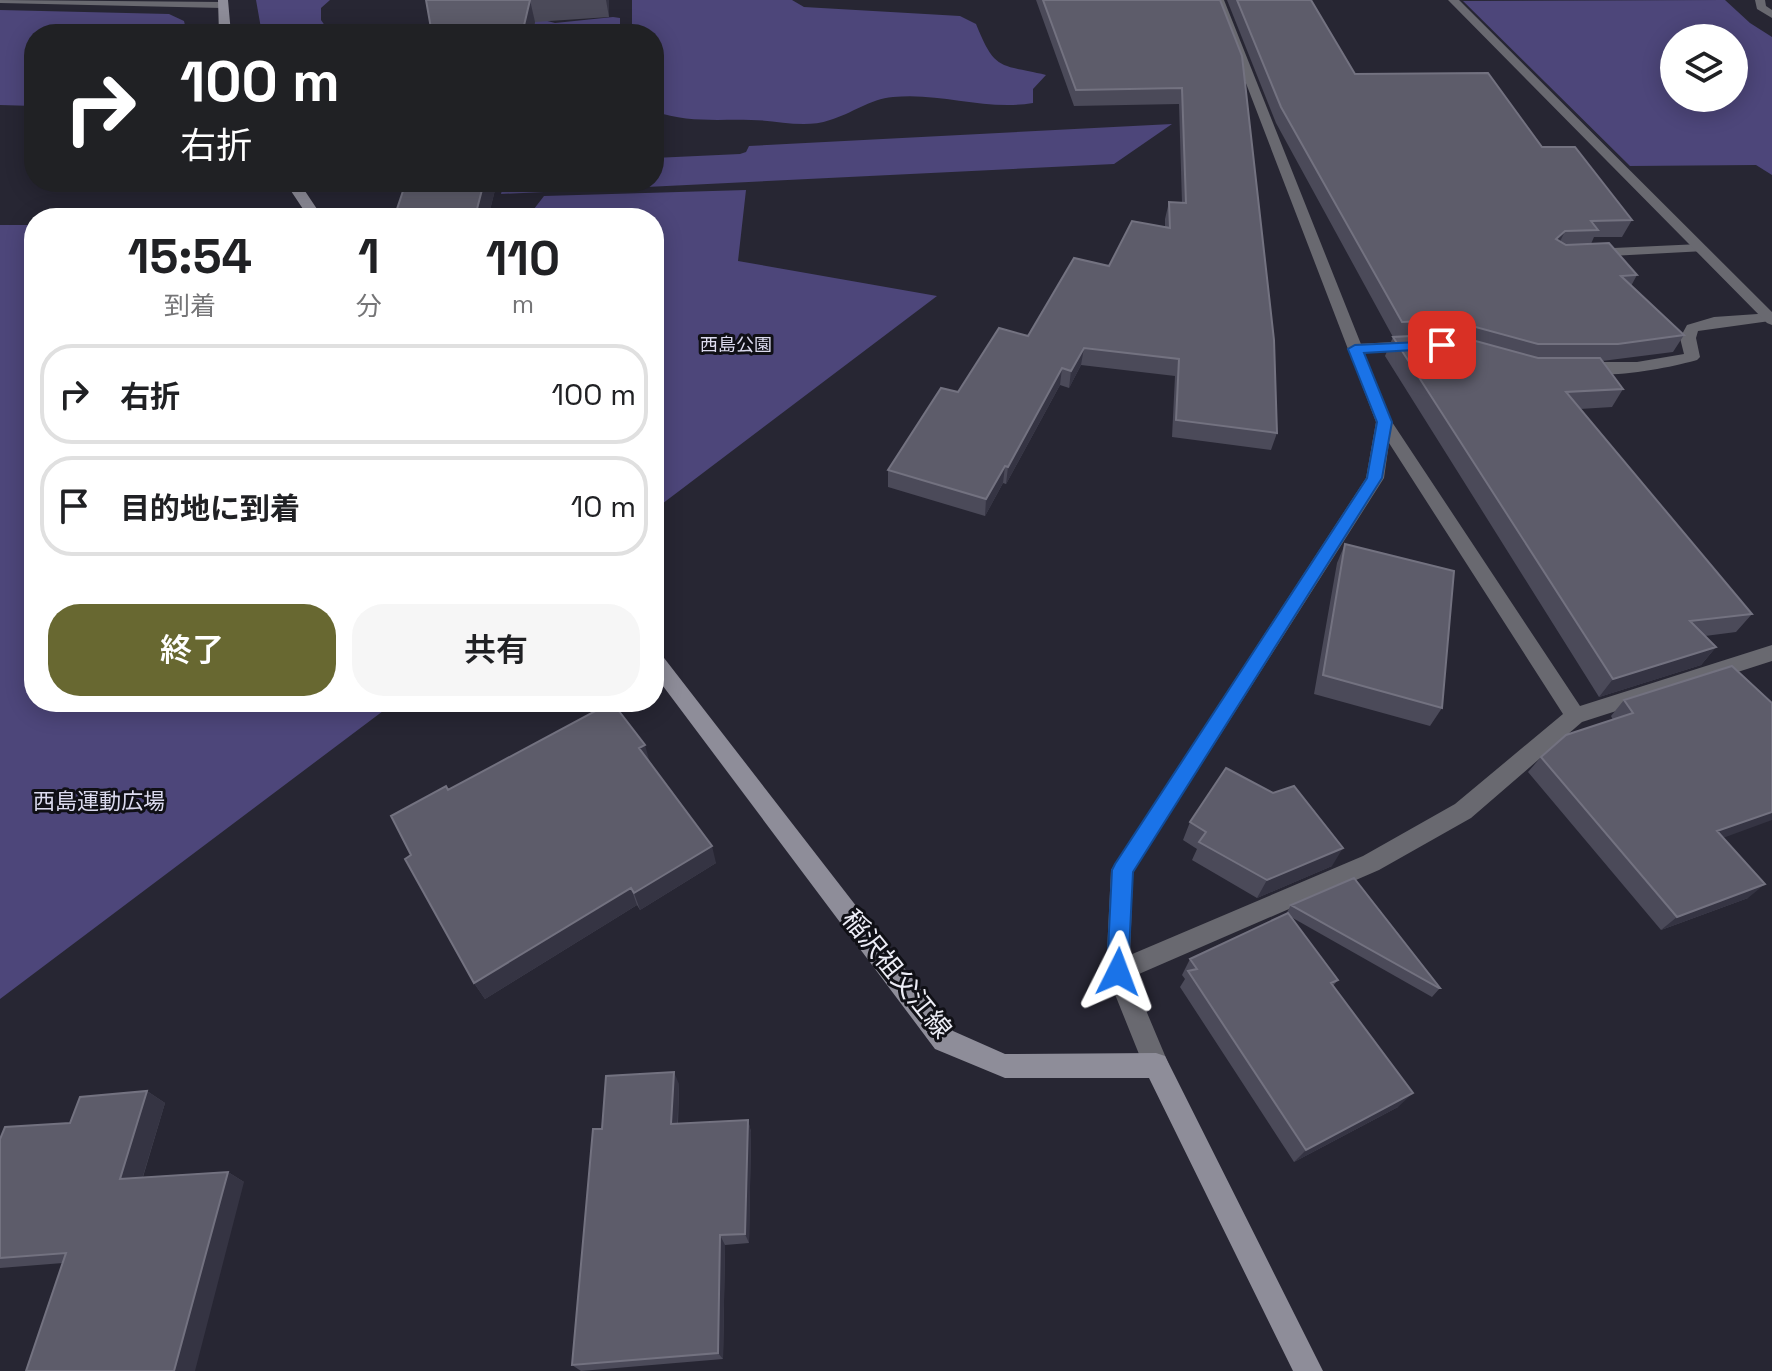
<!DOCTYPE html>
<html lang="ja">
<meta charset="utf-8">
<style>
body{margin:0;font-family:"Space Grotesk","Noto Sans JP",sans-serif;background:#f6f6f6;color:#202124;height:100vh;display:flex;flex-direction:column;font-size:30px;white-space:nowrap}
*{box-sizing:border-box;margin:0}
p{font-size:26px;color:#757577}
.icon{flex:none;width:44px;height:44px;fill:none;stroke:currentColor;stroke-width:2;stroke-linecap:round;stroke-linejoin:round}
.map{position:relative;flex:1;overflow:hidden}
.details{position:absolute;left:24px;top:208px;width:640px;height:504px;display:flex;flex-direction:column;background:#fff;border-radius:32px;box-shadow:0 4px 20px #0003}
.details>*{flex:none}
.guide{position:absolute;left:24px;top:24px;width:640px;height:168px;border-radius:32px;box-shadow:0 4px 20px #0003;background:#202124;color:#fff;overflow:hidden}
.controls{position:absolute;left:1660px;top:24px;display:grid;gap:16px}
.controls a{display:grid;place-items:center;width:88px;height:88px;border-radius:50%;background:#fff;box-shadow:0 4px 20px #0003;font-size:40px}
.pin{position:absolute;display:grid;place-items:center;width:68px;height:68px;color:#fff;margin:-34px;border-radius:16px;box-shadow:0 4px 12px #0006}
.me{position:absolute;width:88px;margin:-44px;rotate:3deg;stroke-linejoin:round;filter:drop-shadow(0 0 6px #0008)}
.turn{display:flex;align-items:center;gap:28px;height:168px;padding:0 24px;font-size:36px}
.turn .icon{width:104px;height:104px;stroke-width:2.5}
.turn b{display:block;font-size:56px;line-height:68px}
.eta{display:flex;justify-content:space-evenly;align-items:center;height:136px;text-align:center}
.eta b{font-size:48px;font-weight:600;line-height:56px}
.action{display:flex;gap:16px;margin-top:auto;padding:16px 24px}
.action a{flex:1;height:92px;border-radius:32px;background:#686831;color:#fff;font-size:32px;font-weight:600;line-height:92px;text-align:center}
.action a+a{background:#f6f6f6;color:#202124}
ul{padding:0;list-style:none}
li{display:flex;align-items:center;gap:24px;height:100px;margin:0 16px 12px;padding:0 8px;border:4px solid #e0e0e0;border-radius:32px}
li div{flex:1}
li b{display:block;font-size:30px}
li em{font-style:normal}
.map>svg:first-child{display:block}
.green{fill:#4d467a;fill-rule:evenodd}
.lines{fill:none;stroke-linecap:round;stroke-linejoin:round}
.service{fill:#696970;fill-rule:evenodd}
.minor{fill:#696970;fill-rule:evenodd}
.secondary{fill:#8e8d99;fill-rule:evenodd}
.wall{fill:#4b4a59}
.shaded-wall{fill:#353443}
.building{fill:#5d5c6a;stroke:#737280;stroke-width:2}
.route{fill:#1a73e8;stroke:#114b97;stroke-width:2}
.labels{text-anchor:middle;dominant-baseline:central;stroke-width:6;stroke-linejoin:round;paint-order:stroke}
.far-park-label{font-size:18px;fill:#dcdbef;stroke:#101016}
.park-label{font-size:22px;fill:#dcdbef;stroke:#101016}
.near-street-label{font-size:26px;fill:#ededf6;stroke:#101016}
</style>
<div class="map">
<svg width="1772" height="1371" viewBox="0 0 1772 1371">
<rect width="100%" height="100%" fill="#272633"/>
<path class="green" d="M256 0H330L321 8V20L330 33 262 34Z
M632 0H792L804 7 960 16 976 24C995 71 999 64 1046 75L1033 89V103C985 111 941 92 893 97 870 99 851 114 830 120 804 129 777 120 751 120 716 119 687 123 654 111V34H632Z
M1725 0 1750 23 1772 37V175L1756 165 1630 166 1463 1ZM1674 38H1734V98H1674Z
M0 10 169 14 184 21 187 34H34V106L0 105Z
M613 17 620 18V34H463L536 18 555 23Z
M1172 124 1114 164 501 194 504 182H654V158L740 154 746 152 749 146Z
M746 190 738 261 937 296 654 510V218H527L544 196Z
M0 225H34V702H395L0 999Z"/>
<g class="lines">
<path class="service" d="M1700 244 1707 248 1705 251 1592 257 1585 253 1592 249Z
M1772 313 1770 321 1698 331 1696 338 1700 357 1697 360C1673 367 1593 384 1574 367L1582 362H1637L1684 354 1680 338 1687 325 1714 317Z
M1413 341 1418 343V349L1355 354 1347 349 1355 344Z"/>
<path class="minor" d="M0 0 222 2 227 5 222 8 0 3Z
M1214 0H1224L1392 422 1580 706 1772 645V661L1582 722 1471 818 1379 870 1132 977 1169 1065 1165 1074 1156 1077 1147 1074 1106 972 1111 870 1366 478 1376 422ZM1389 443 1563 714 1455 804 1363 856 1130 955 1133 872 1384 478Z
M1448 0H1459L1772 312V325L1767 323Z
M1755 0H1765L1766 6 1772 10V18L1757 9Z"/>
<path class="secondary" d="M218 0H228L231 34H219Z
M285 182H299L323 218H309Z
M654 651 661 654 953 1031 1005 1054 1156 1053 1165 1056 1323 1371H1293L1149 1078H1005L935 1049 654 674Z"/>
</g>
<path class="wall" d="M426 0H609V17L535 22 533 34H432Z
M1036 0H1220L1277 433 1271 450 1172 437 1175 376 1081 365 1069 388 1060 385 1006 484 1003 483 985 516 888 487V470L958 392 1028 336 1109 266 1165 227V219L1169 202 1182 203 1179 104 1074 106Z
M1227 0H1311L1355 74 1542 147 1632 220 1622 237H1594L1591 244 1637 275 1631 286 1684 335 1673 352 1602 361 1623 389 1612 407 1580 409 1752 614 1736 632 1705 636 1716 647 1701 665 1599 697 1385 356 1393 337 1276 123Z
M406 182H497L488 218H398L396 212Z
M1345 544 1442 708 1430 726 1314 694 1337 563Z
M1624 700 1723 838 1748 898 1661 930 1528 772 1541 757 1613 720 1611 716Z
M650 763 716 863 640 910 637 905 485 999 474 983 448 790Z
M1190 822 1332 866 1257 898 1192 860 1197 849 1183 840Z
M1291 905 1440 988 1432 997 1291 917 1338 980 1333 986 1398 1107 1294 1162 1180 987 1185 979 1182 975 1190 959 1286 914Z
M679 1084 678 1124 748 1120 751 1132 749 1243 725 1245 723 1359 581 1371 572 1365Z
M147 1091 165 1103 143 1177 228 1172 244 1182 63 1263 0 1268V1139L70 1123Z"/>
<path class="shaded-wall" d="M530 0 535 22 533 34H522Z
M606 0H609V17Z
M484 182H497L488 218H480L477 209Z
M1565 231 1557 248 1556 239Z
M1084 348 1081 365 1069 388 1071 371Z
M1062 368 1060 385 1006 484 1008 467Z
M1005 466 1003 483 985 516 986 499Z
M1716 647 1701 665 1599 697 1613 679Z
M645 745 650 763 639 748Z
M1772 812V820L1701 846 1717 831Z
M712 846 716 863 640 910 634 893Z
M1343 848 1332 866 1257 898 1267 880Z
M1765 884 1748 898 1661 930 1677 917Z
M631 888 637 905 485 999 474 983Z
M674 1072 679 1084 677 1136 671 1124Z
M147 1091 165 1103 139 1189 120 1179Z
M1413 1093 1398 1107 1294 1162 1306 1150Z
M748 1120 751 1132 749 1243 745 1234Z
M228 1172 244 1182 195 1371H174Z
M720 1235 725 1245 723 1359 718 1353Z"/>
<path class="building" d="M426 0H530L522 34H432Z
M1043 0H1220L1242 56 1274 340 1277 433 1176 420 1179 359 1084 348 1071 371 1062 368 1008 467 1005 466 986 499 888 470 941 388 958 392 999 328 1028 336 1074 258 1109 266 1132 221 1170 228 1169 202 1186 203 1182 88 1076 90Z
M1237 0H1311L1355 74 1488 73 1542 147H1575L1632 220 1591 221 1598 230 1565 231 1556 239 1566 245 1609 243 1637 275 1621 276 1684 335 1618 344H1538L1450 320 1402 322 1281 107Z
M406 182H484L477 209 396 212Z
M1450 334 1538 358H1600L1623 389 1566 392 1752 614 1690 621 1716 647 1613 679 1393 337Z
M1345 544 1454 571 1442 708 1323 675Z
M1732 666 1772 703V812L1717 831 1765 884 1677 917 1541 757 1566 735 1633 713 1624 700Z
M612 702 645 745 639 748 712 846 634 893 631 888 474 983 405 859 411 855 391 816 446 786 448 790Z
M1226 768 1273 793 1294 786 1343 848 1267 880 1199 842 1206 832 1190 822Z
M1354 878 1440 988H1439L1291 905Z
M1288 913 1338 980 1331 983 1413 1093 1306 1150 1188 971 1197 969 1190 959Z
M674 1072 671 1124 748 1120 745 1234 720 1235 718 1353 572 1365 593 1129H602L606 1076Z
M147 1091 120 1179 228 1172 174 1371H26L66 1253 0 1258V1139L5 1127 70 1123 80 1097Z"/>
<path class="route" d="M1442 341 1447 342V348L1364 353 1392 422 1382 478 1133 872 1128 972 1125 979 1118 982 1110 979 1107 972 1112 870 1115 864 1367 478 1377 422 1348 349 1355 345Z"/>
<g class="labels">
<g class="far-park-label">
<text x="736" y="344">西島公園</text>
</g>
<g class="park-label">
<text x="99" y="801">西島運動広場</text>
</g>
<g class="near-street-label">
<text transform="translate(897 974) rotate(51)">稲沢祖父江線</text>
</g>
</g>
</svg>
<div class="controls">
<a><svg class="icon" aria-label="layers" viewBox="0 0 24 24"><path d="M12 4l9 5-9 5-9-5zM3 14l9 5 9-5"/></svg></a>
</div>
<div class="pin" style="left:1442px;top:345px;background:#d93025"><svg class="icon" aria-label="arrive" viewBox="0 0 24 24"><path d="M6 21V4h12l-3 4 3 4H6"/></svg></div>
<svg class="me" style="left:1118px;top:972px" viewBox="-20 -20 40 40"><path d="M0-17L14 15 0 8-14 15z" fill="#1a73e8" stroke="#fff" stroke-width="4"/></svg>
<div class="guide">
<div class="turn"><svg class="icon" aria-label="right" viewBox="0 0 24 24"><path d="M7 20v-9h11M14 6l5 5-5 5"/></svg><div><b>100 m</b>右折</div></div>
</div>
<section class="details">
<div class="eta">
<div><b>15:54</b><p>到着</p></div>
<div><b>1</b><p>分</p></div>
<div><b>110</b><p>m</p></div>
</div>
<ul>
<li><svg class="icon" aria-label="right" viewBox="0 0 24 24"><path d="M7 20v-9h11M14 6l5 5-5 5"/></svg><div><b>右折</b></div><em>100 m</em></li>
<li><svg class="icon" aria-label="arrive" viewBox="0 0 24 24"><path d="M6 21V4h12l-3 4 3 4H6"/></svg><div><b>目的地に到着</b></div><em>10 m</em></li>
</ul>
<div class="action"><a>終了</a><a>共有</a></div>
</section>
</div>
